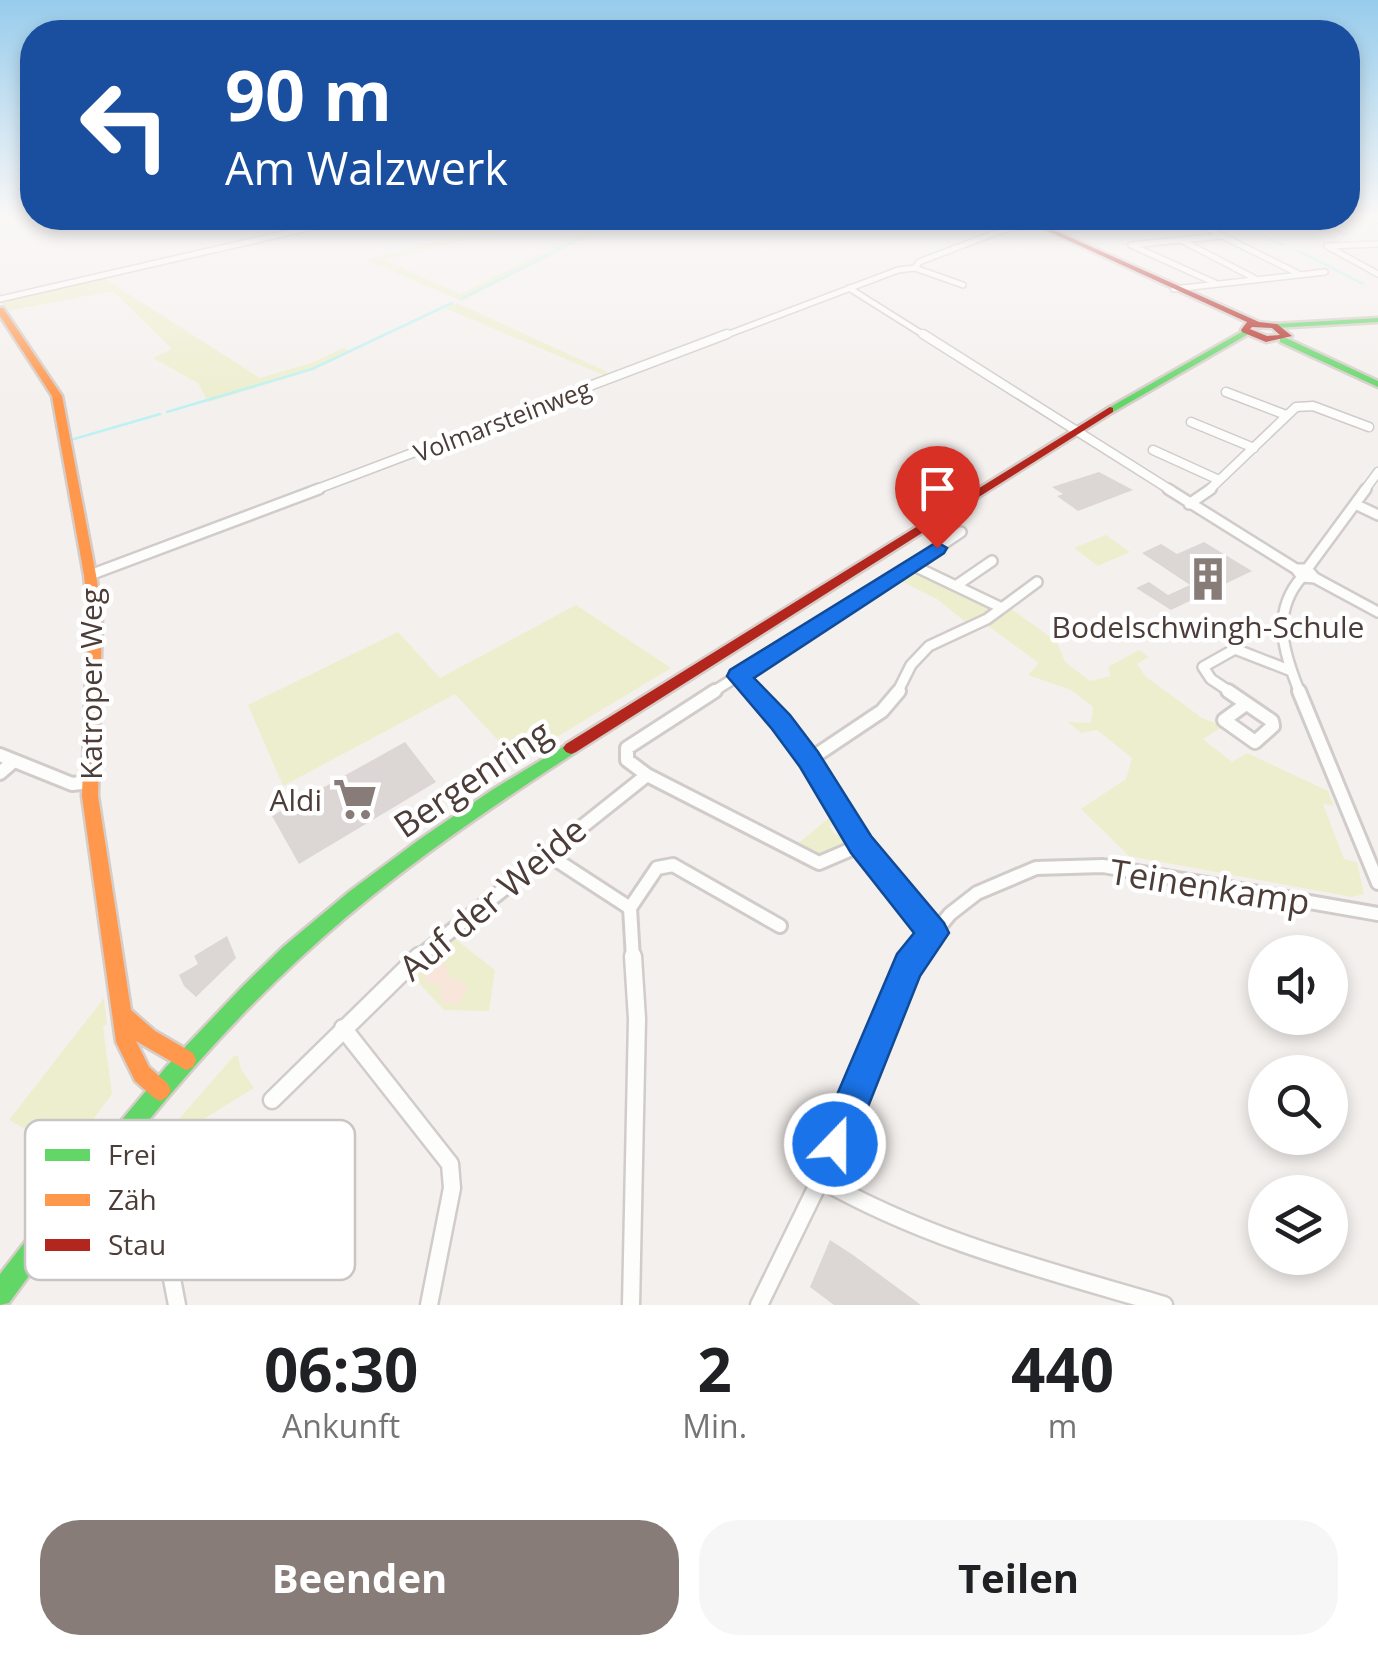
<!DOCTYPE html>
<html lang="de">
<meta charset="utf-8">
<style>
body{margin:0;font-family:"Open Sans",sans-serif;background:#f6f6f6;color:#202124;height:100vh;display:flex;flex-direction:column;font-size:38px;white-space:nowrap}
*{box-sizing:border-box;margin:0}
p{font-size:32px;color:#757577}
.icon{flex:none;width:55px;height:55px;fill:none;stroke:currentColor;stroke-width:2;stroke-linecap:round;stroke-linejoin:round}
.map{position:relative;height:1305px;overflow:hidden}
.panel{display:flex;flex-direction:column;background:#fff;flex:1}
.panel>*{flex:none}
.guide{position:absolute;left:20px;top:20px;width:1340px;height:210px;border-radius:40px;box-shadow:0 5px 15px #0003;background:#1a4fa0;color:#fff;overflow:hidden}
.fabs{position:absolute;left:1248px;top:935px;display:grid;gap:20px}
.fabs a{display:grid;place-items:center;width:100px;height:100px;border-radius:50%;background:#fff;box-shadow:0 5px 15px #0003;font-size:50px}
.pin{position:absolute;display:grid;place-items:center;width:85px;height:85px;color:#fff;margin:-102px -42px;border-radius:50% 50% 50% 0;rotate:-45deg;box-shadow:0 0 10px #0007}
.pin .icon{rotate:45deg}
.me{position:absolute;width:110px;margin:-55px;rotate:22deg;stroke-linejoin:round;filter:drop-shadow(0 0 8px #0008)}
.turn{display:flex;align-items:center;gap:35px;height:210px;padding:0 40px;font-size:45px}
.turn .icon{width:130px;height:130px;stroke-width:2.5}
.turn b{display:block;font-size:70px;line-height:85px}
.eta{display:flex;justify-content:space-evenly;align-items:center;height:170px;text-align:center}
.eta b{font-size:60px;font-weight:700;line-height:70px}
.cta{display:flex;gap:20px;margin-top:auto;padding:20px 40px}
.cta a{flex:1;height:115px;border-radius:40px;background:#877c78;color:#fff;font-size:40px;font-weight:700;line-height:115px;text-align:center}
.cta a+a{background:#f6f6f6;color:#202124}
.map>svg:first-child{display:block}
.green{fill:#edeece}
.sand{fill:#f7e6d9}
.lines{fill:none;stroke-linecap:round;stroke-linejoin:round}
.stream{stroke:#bef1f2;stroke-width:2.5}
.building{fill:#dcd7d4}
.street-far4-casing{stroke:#d1ccca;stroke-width:8}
.street-far3-casing{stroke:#d1ccca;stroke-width:11}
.street-far2-casing{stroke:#d1ccca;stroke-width:14}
.street-far1-casing{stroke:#d1ccca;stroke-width:18}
.street-casing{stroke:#d1ccca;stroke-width:21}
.fast-casing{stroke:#d6cdc8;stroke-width:5}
.slow-casing{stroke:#d6cdc8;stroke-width:5}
.jam-casing{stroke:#d6cdc8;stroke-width:5}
.street-far4{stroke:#fdfdfc;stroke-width:5}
.street-far3{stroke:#fdfdfc;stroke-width:8}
.street-far2{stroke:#fdfdfc;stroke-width:9}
.street-far1{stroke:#fdfdfc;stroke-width:12}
.street{stroke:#fdfdfc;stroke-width:16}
.fast{fill:#63d668;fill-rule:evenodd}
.slow{fill:#ff974d;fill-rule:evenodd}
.jam{fill:#b3261e;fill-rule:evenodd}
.route{fill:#1a73e8;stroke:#114b97;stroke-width:2.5}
.labels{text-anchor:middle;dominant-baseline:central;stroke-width:9;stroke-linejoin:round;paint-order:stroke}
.far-street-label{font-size:25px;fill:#4c3d38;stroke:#fff}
.poi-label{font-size:30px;fill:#4c3d38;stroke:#fff}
.street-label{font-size:30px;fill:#4c3d38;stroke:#fff}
.near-street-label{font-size:35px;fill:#4c3d38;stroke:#fff}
.key{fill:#fff;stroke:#c9c5c3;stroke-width:2.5}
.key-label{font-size:28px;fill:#4c3d38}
</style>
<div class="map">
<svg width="1378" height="1305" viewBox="0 0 1378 1305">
<rect width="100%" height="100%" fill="#f4f0ee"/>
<path class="green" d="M353 218H363L102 277 260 378 311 363 344 348 351 352 314 370 208 402 198 383 153 358 172 349 113 291 3 312 0 292 4 298Z
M535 218H550L385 260 461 294 574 236 598 218H616L614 223 462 301 365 260Z
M457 303 614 375 608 377 445 308Z
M1106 535 1130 552 1098 566 1074 548Z
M911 570 987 603 990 612 967 623 937 599 897 579Z
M576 605 671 668 517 761 455 694 283 786 248 705 398 632 440 678Z
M1010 608 1057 642 1065 662 1090 681 1111 676 1108 667 1139 650 1149 657 1137 664 1145 676 1202 718 1224 726 1203 739 1232 762 1247 753 1328 791 1334 806 1323 804 1344 859 1357 862 1364 894 1352 897 1129 856 1081 809 1126 779 1132 758 1097 730 1081 733 1068 722 1091 723 1093 707 1071 690 1028 675 1039 663 984 623Z
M834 814 838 822 829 826 835 835 845 831 848 840 844 846 816 856 796 845Z
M450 935 495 970 489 1011 444 1010 409 972Z
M104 998 107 1024 103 1027 112 1094 68 1153 9 1120Z
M234 1056H238L241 1069 254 1088 165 1143 164 1136Z"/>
<path class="sand" d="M439 962 445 964 450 978 464 981 467 989 460 1004H444L440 996 441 986 425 982V971Z"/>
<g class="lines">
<path class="stream" d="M1252 218 1258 226 1257 234 1283 245
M1299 251 1363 284
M461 299 609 224 612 218
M167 412 312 369 452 303
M74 439 160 414"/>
</g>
<path class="building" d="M1099 472 1133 490 1078 511 1057 496 1063 494 1052 487Z
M1204 542 1252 571 1171 610 1136 588 1149 582 1168 595 1190 585 1142 553 1161 544 1177 554Z
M405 742 436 782 299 864 272 816Z
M227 936 236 958 196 997 184 986 179 975 198 964 194 956Z
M830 1240 853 1255 921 1305H834L810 1287Z"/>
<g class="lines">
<g class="street-far4-casing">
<path id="street-far4" d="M1186 218 1297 273
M1322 218 1344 231
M1374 218 1378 220
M1181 240 1254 278
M1327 246 1378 274
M1328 246 1378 244
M1215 283 1131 245 1222 236
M963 285 915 268 919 262 1003 230 1066 218
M849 288 927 337
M1174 289 1325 272
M0 299 352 218
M721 337 898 270 915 268"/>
</g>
<g class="street-far3-casing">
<path id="street-far3" d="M923 334 1172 491
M1226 392 1286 415
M1191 422 1254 448
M1153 450 1219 480
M312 491 727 334
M1208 491 1296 407 1313 406 1369 427
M1364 491 1378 472"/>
</g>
<g class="street-far2-casing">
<path id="street-far2" d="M1168 489 1296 569
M1189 504 1211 489
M1355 504 1378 515
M912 565 961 532
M1296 569H1307L1315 578 1302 577Z
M1307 569 1366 489
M90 575 319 489
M1315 578 1378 612
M957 585 992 561
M738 676 912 565 1002 608
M711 693 738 676 754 693
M897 693 911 665 929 646 987 619 1037 582
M1232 693 1211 679 1203 667 1235 649 1289 670
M1300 693C1284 654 1270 613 1302 577"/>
</g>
<g class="street-far1-casing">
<path id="street-far1" d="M715 691 627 748V760L647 775 819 863 861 845
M752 691 809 760 861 845
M1228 691 1272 721 1273 726 1255 742 1224 720 1246 704
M1299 691 1378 883
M0 755 72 784 90 782
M809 760 882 711 899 691
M0 773 14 761
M861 845 933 933
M544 852 630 908
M416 959 647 775
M633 959 630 908 657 868 673 865 780 926
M913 959 950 914 977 893 1036 868 1103 866 1378 914"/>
</g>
<g class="street-casing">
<path id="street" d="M343 1028 450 1164 452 1188 429 1305
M272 1100 419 956
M152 1175 177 1305
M820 1179C928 1241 1046 1270 1164 1305
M631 1305 637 1019 633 956
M759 1305 822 1176 908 965 915 956"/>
</g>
<g class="fast-casing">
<path id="fast" d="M1378 318V322L1274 328 1270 326 1274 324Z
M1245 330 1252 332 1113 412 1105 410Z
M1280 338H1286L1378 381V387L1280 342Z
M571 742 576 744 579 748 576 752C479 815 382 881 297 961 187 1063 97 1183 9 1303L0 1305V1274L94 1153 166 1067 243 986 283 947 350 891 420 839 492 790Z"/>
</g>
<g class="slow-casing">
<path id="slow" d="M0 308H3L62 396 96 575 102 614 98 796 131 1010 155 1031 193 1053 196 1060 193 1067 186 1070 136 1041 149 1067 167 1083 171 1090 167 1097 160 1101 153 1097 135 1081 116 1042 82 796 88 614 84 575 52 396 0 316Z"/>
</g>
<g class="jam-casing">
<path id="jam" d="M1019 218H1027L1259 322 1277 324 1292 336 1266 342 1242 332 1241 330 1247 322ZM1252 327 1272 328 1280 335 1267 336 1250 329Z
M1110 407 1113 408V412L576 752 571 754 566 752 563 748 566 744Z"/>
</g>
<use href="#street-far4" class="street-far4"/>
<use href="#street-far3" class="street-far3"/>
<use href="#street-far2" class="street-far2"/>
<use href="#street-far1" class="street-far1"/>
<use href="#street" class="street"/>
<use href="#fast" class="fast"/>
<use href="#slow" class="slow"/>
<use href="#jam" class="jam"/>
</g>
<linearGradient id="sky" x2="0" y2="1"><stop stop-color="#97ccec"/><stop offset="0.54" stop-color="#faf8f7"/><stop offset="1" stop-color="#faf8f7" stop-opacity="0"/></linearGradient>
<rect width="1378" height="401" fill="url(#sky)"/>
<path class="route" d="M937 542 947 548 944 553 754 678 790 715 818 752 871 836 944 923 949 933 920 976 848 1157 835 1162 822 1157 816 1144 897 954 914 933 851 853 800 767 772 729 727 676 730 670Z"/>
<defs>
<g id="building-bare" transform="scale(3.45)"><path d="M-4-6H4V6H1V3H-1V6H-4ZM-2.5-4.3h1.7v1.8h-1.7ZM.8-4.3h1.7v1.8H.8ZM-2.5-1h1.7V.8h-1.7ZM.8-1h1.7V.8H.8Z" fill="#877c78" stroke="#fff" stroke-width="2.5" paint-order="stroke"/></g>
<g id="supermarket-bare" transform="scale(3.45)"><path d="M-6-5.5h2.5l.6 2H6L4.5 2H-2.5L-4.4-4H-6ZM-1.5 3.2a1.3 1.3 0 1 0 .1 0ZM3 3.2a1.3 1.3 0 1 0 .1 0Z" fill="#877c78" stroke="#fff" stroke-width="2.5" paint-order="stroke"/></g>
</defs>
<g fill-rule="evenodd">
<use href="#building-bare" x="1208" y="579"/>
<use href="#supermarket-bare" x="355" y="799"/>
</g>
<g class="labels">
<g class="far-street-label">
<text transform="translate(502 420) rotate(-21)">Volmarsteinweg</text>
</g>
<g class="poi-label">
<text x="1208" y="626">Bodelschwingh-Schule</text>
<text x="322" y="799" text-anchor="end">Aldi</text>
</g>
<g class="street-label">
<text transform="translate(90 684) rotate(-90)">Katroper Weg</text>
</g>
<g class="near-street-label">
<text transform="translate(472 778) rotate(-34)">Bergenring</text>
<text transform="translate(1210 886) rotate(9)">Teinenkamp</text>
<text transform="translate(492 898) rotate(-40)">Auf der Weide</text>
</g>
</g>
<rect x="25" y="1120" width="330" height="160" rx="15" class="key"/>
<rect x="45" y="1149" width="45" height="12" fill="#63d668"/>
<rect x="45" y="1194" width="45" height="12" fill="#ff974d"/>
<rect x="45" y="1239" width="45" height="12" fill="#b3261e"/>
<g class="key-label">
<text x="108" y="1165">Frei</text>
<text x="108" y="1210">Zäh</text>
<text x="108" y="1255">Stau</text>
</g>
</svg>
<div class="fabs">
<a><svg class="icon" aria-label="sound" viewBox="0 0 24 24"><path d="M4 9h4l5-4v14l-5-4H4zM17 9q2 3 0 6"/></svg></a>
<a><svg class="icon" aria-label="search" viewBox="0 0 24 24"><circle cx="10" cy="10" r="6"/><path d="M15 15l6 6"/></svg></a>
<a><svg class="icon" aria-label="layers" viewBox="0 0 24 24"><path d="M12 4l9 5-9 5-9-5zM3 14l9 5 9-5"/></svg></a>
</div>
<div class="pin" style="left:937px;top:548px;background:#d93025"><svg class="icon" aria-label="arrive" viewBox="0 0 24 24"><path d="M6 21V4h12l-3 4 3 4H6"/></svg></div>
<svg class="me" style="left:835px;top:1144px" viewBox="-20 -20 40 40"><circle r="17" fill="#1a73e8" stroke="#fff" stroke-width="3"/><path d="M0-11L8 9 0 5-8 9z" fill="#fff"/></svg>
<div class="guide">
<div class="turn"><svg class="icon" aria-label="left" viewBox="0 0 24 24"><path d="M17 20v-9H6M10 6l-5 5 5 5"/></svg><div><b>90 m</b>Am Walzwerk</div></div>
</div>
</div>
<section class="panel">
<div class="eta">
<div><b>06:30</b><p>Ankunft</p></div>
<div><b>2</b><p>Min.</p></div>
<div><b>440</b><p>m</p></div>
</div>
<div class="cta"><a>Beenden</a><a>Teilen</a></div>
</section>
